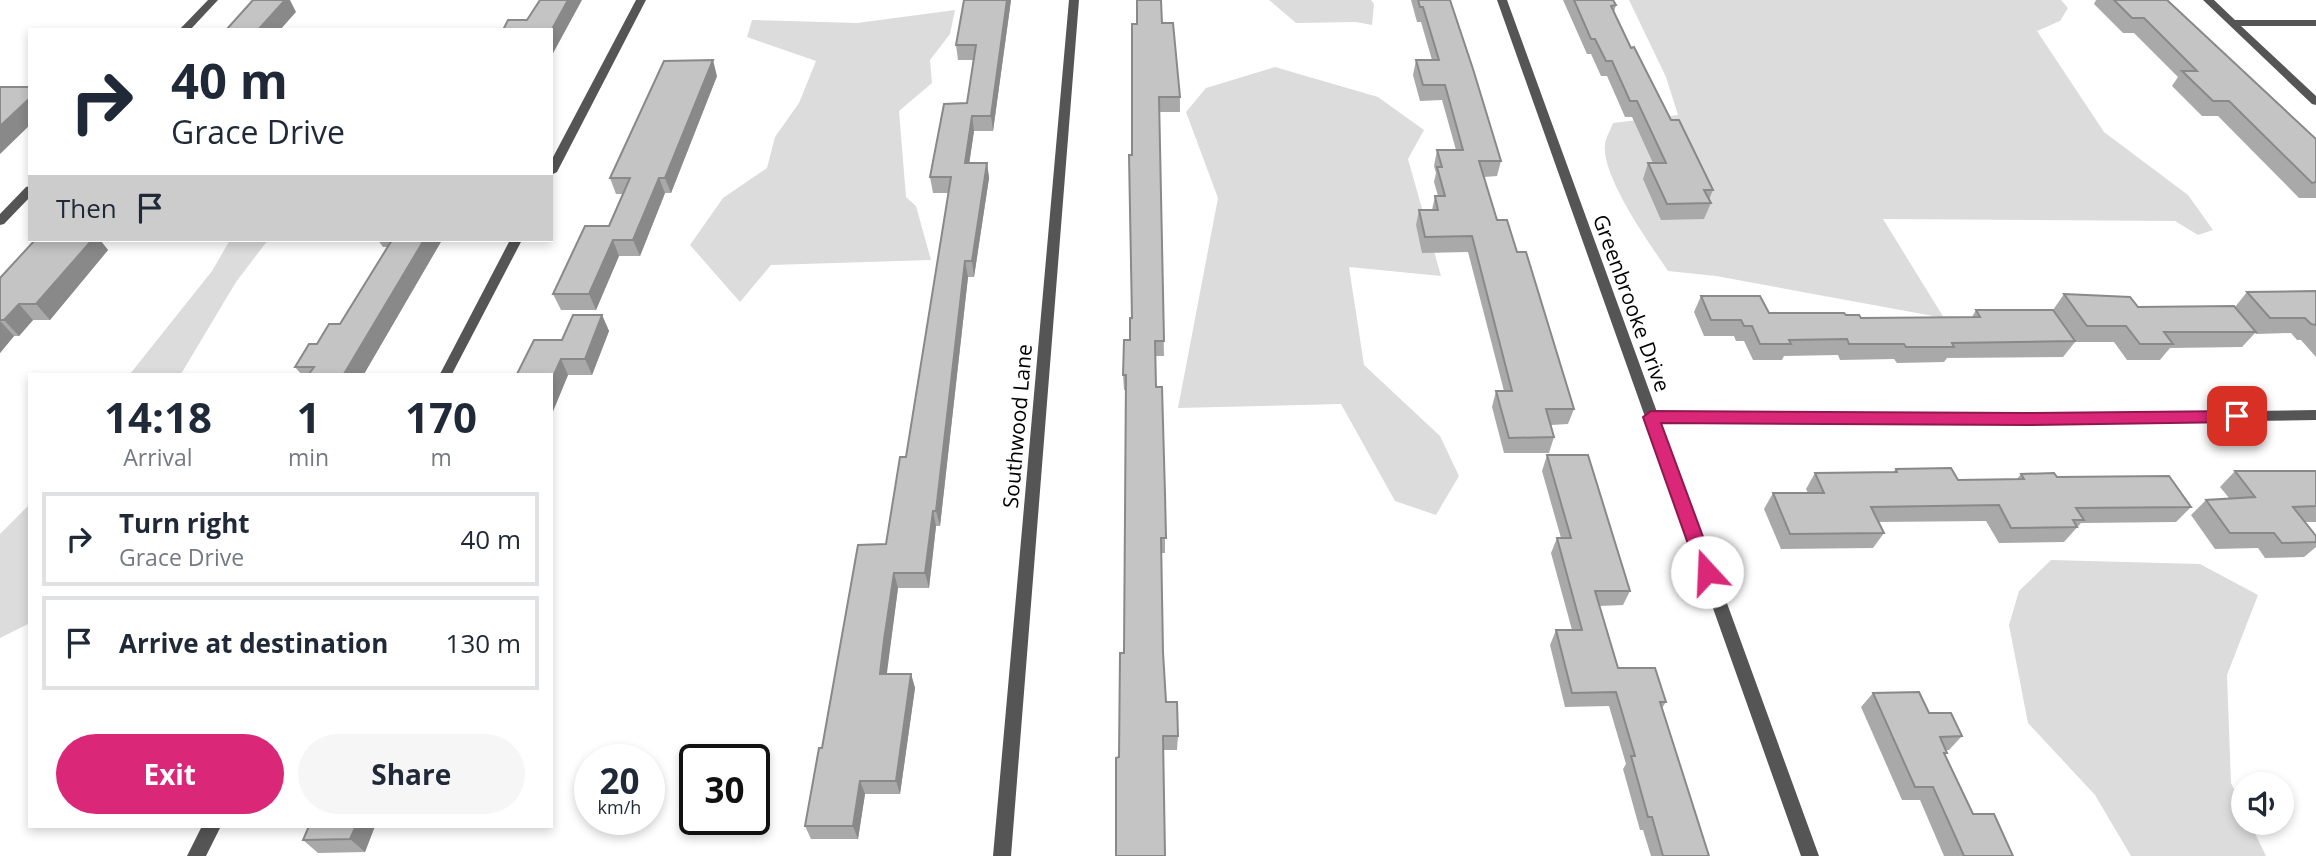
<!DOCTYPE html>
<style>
body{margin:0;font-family:"Open Sans",sans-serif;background:#f6f6f7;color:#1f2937;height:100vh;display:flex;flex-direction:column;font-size:26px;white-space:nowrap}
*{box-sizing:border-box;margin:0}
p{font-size:23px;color:#747a83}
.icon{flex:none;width:38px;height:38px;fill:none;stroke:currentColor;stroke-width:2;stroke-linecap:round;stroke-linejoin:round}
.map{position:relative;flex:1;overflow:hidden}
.sheet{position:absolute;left:28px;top:373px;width:525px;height:455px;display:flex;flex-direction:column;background:#fff;border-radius:0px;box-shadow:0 4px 10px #0003}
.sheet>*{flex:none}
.guide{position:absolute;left:28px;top:28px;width:525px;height:214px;border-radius:0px;box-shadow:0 4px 10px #0003;background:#fff;color:#1f2937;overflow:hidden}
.tools{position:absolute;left:2231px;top:772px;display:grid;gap:14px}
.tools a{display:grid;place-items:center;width:63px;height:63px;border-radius:50%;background:#fff;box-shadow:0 4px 10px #0003;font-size:35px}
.speed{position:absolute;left:574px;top:744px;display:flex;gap:14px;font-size:35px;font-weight:700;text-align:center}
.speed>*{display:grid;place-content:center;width:91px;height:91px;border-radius:50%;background:#fff;box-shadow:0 4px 10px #0003;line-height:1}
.speed small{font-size:18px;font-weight:400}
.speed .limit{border:4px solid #111;border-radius:10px;background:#fff;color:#111}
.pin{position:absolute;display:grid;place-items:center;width:60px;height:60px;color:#fff;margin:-30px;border-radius:14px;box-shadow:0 4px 10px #0006}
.me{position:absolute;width:77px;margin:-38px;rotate:340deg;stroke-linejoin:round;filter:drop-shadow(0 0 5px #0008)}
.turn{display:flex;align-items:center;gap:24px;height:147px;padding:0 28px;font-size:32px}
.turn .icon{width:91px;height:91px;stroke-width:2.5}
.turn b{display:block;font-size:49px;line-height:60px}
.then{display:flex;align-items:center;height:66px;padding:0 28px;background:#0003;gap:14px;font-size:26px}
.eta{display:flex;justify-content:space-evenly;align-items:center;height:119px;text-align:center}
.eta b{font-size:42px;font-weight:700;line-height:49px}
.action{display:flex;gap:14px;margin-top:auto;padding:14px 28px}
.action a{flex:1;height:80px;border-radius:42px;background:#db2777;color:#fff;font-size:28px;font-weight:700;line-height:80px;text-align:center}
.action a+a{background:#f6f6f7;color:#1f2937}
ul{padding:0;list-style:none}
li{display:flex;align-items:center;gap:21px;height:94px;margin:0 14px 10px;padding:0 14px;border:4px solid #e0e1e3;border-radius:0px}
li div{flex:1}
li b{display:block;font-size:26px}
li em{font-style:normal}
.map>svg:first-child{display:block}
.green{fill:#dcdcdc}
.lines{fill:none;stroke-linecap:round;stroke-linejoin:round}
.minor{fill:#555;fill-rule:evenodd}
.wall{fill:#a9a9a9}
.shaded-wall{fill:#898989}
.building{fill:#c4c4c4;stroke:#898989;stroke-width:2}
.route{fill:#db2777;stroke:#8e194d;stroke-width:2}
.labels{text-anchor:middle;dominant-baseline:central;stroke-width:6;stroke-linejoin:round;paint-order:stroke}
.street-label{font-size:21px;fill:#000;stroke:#fff}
</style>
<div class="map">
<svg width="2316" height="856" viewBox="0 0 2316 856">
<rect width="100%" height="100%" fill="#fff"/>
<path class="green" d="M1269 0H1371L1374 4 1372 25 1356 22 1296 23Z
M1629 0H2061L2068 8 2060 21 2037 31 2104 132 2188 195 2213 230 2198 235 2175 221 1883 219 1944 318 1716 276 1668 271C1650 244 1601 176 1605 144 1606 137 1611 129 1613 123L1678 115 1666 77Z
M955 10 950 34 930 60 932 83 899 111 906 197 916 206 931 260 771 265 740 302 690 245 723 198 767 168 775 137 799 103 816 61 747 37 752 20 857 23Z
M1275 67 1378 97 1424 130 1408 159 1441 276 1349 267 1364 365 1440 436 1459 476 1436 515 1395 501 1341 404 1178 408 1218 198 1186 112 1206 88Z
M230 240H268L236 282 181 374H130L212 271Z
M30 504V623L0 638V534Z
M2051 560 2200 564 2258 595 2227 675 2231 783 2243 809 2244 822 2250 823 2266 856H2131L2095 795 2028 723 2009 625 2019 591Z"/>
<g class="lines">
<path class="minor" d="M208 0H218L190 30H179Z
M636 0H646L557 172 551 175V161Z
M1069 0H1079L1011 856H993Z
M1497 0H1507L1657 412 2027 414 2316 410V420L2027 424 1661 422 1819 856H1801Z
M2203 0H2214L2235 20H2316V26H2241L2316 96V105L2312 104Z
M30 186V197L4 224 0 225V214L26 187Z
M510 240H522L452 374H440Z
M202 826H221L206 856H187Z"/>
</g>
<path class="wall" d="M1011 0 993 131H974L969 163H987L989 178 974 277H968L940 526H936L929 588H898L889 654 886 674H911L915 688 900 794H865L858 839H811L805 826 822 748 886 544 906 457 949 193H933L930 177 967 103 973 60H958L956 45Z
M1411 0H1450L1501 161 1497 176 1484 177 1497 220 1517 252 1574 409 1568 424 1551 425 1554 437 1549 453H1504L1492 407 1496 391H1504L1468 252 1422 253 1416 225 1419 210H1432L1435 196H1438L1434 182 1436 173 1434 166 1437 150H1456L1442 100 1420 101 1413 75 1416 60H1432L1421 22H1417Z
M1563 0H1613L1616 5 1614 12 1631 48 1671 120 1713 190 1709 200 1711 203 1704 219 1661 220 1643 179 1648 163H1653L1632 117H1625L1607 76H1601L1591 54H1587Z
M2096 0H2167L2316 139V198H2299L2218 116H2202L2172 86 2178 77 2134 33H2123L2094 4Z
M1162 23 1180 97V112H1159L1164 356H1155L1156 387 1165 494V553H1161L1163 652 1166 702 1178 736 1177 750H1163L1119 757 1124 653 1126 390H1124L1123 375 1130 340 1132 318V155Z
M717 76 671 193H665L640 256H619L596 310H561L553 294 609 226 623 194H616L610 178Z
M35 240H100L108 250 50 320H33L19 336H14L0 353V278Z
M378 240H442L364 374H301L295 367 317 344 340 324 388 247H383Z
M2316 291V357L2301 340H2297L2291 333 2256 334 2255 333 2242 347 2170 348 2160 360H2127L2114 342H2075L2063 357 1947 358 1944 362 1897 363 1894 359 1840 360 1838 355 1784 356 1782 360H1753L1744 341H1736L1734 336H1704L1694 312 1701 296 1769 313 1846 315 1861 318 1972 317 1976 310H2053L2064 294 2138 307H2235L2247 292Z
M602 315 609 331 592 375H568L551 416V374L562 340Z
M1547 455 1630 591 1623 605 1599 606 1618 668 1666 702 1662 708 1709 856H1651L1643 830H1640L1623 769 1626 764 1609 706 1565 707 1550 645 1556 630H1572L1551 553 1557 538H1561L1542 471Z
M1896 469 1958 480 2017 479 2021 474 2057 477 2191 507 2176 522 2081 523 2064 542 1999 543 1986 521 1878 522 1884 533 1873 548 1781 549 1764 509 1773 493H1808L1806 489 1815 473 1893 472Z
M2235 471H2316V522H2305L2316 536V547L2304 557 2265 558 2258 548 2215 549 2191 515 2206 500 2229 498 2220 487Z
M1873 693 1929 713 1962 736 1949 750H1946L1947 753 1945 755 1973 814 2013 856H1944L1920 800H1902L1861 707Z
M375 826 365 852 318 853 303 840Z"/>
<path class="shaded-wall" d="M285 0H290L296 12 280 30H258Z
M568 0H582L551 57V31Z
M1007 0H1011L993 131 991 116Z
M713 60 717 76 671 193 665 178Z
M30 98V125L0 154V126Z
M972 116 974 131 967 179 965 163Z
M987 163 989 178 974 277 972 261Z
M659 178 665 193 640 256 633 240Z
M80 240H100L108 250 50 320 36 304Z
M424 240H442L364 374H344Z
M613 240 619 256 596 310 589 294Z
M965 261 968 277 940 526 936 511Z
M19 304 33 320 19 336 4 320Z
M602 315 609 331 592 375 585 359Z
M0 321 14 336 0 353Z
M561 359 568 375 551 416V381Z
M933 511 936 526 929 588 925 573Z
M894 573 898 588 885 688 880 674Z
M911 674 915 688 900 794 896 781Z
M860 781 865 794 858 839 853 826Z
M356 826H375L365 852 350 839Z"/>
<path class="building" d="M253 0H285L258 30H226Z
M540 0H568L551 31V30H503L508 20H527Z
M964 0H1007L991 116H972L965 163H987L972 261H965L936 511H933L925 573H894L884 640 880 674H911L896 781H860L853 826H805L819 748H822L858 545 886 544 900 457H906L951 177H930L944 104 967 103 976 45H956Z
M1137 0H1161L1162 23H1173L1180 97H1159L1164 341H1155L1156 387H1162L1165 494 1166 538H1161L1163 652 1166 702H1177L1178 736H1163L1165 856H1116V758L1119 757 1120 653H1124L1126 375H1123L1124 340H1130V318H1132L1129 155H1132V24H1137Z
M1418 0H1450L1473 69 1501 161H1479L1497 220H1507L1517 252H1526L1574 409H1546L1554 437 1509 438 1496 391H1512L1472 236 1425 237 1419 210H1438L1435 196H1445L1437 167H1442L1437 150H1463L1445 85H1423L1416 60H1439L1423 7H1420Z
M1574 0H1613L1616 5 1611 6 1631 48 1634 47 1671 120H1679L1713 190H1704L1711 203 1667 204 1648 163H1666L1637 101H1630L1612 61H1606L1595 39H1591Z
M2114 0H2167L2316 139V182L2312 183 2229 101H2213L2182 71H2197L2144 18H2132Z
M713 60 665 178H659L633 240H613L589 294H553L585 226H609L630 178H610L664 61Z
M0 87H30V98L0 126Z
M35 240H92L36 304H19L4 320H0V278Z
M392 240H424L344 374H309L314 367H295L309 344H317L329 324H340Z
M2316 291V325L2311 324 2305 318H2270L2247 292Z
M2064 294 2130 297 2138 307 2234 306 2256 332H2164L2173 344H2140L2126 326H2087Z
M1701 296H1760L1769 313H1844L1846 315H1859L1861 318 1980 317 1976 310H2053L2075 341 1952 343 1954 347H1906L1904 344H1849L1847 339 1789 340 1791 344H1760L1752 326H1744L1741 320H1711Z
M573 315H602L585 359H561L551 381V374H517L534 340H562Z
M1547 455H1588L1630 591H1595L1618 668H1655L1666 702H1660L1709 856H1663L1652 817H1648L1631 756H1635L1616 692 1572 693 1556 630H1582L1557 538H1571Z
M1951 468 1958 480 2024 479 2021 474 2054 473 2057 477 2169 476 2191 507 2076 508 2084 520H2073L2077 527 2011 528 1999 505 1871 507 1884 533 1790 534 1773 493H1824L1815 473 1897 472 1896 469Z
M2235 471H2316V506L2293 507 2316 536V542L2282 543 2274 533H2230L2206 500 2255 497Z
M1919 692 1929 713H1951L1962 736 1940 737 1947 753H1944L1973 814H1994L2013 856H1964L1933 787H1915L1873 693Z
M309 826H356L350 839 303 840Z"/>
<path class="route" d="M1651 411 2027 413 2237 411 2245 416 2237 422 2027 425 1661 423 1716 572 1713 577 1707 579 1701 577 1698 572 1643 417Z"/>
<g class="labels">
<g class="street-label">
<text transform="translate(1632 303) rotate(70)">Greenbrooke Drive</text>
<text transform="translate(1017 426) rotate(-85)">Southwood Lane</text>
</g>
</g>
</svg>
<div class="tools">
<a><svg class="icon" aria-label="sound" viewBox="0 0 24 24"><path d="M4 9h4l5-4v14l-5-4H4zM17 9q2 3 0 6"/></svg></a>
</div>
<div class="speed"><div>20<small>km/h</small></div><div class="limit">30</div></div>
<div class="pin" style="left:2237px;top:416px;background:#d93025"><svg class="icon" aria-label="arrive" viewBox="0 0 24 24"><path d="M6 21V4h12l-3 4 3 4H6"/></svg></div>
<svg class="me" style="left:1707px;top:572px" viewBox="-20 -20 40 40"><circle r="19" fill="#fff"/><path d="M0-13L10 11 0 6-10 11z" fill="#db2777"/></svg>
<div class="guide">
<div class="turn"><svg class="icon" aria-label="right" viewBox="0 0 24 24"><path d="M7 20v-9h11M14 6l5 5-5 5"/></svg><div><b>40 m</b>Grace Drive</div></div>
<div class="then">Then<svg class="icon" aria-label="arrive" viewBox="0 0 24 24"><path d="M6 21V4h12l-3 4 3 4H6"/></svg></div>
</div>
<section class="sheet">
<div class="eta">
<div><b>14:18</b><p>Arrival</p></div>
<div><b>1</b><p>min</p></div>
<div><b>170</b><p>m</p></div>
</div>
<ul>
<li><svg class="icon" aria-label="right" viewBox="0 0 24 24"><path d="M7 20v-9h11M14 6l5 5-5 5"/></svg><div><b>Turn right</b><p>Grace Drive</p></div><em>40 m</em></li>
<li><svg class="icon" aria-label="arrive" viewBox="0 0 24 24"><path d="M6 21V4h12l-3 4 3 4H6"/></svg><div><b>Arrive at destination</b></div><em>130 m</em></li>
</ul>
<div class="action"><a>Exit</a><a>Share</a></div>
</section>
</div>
